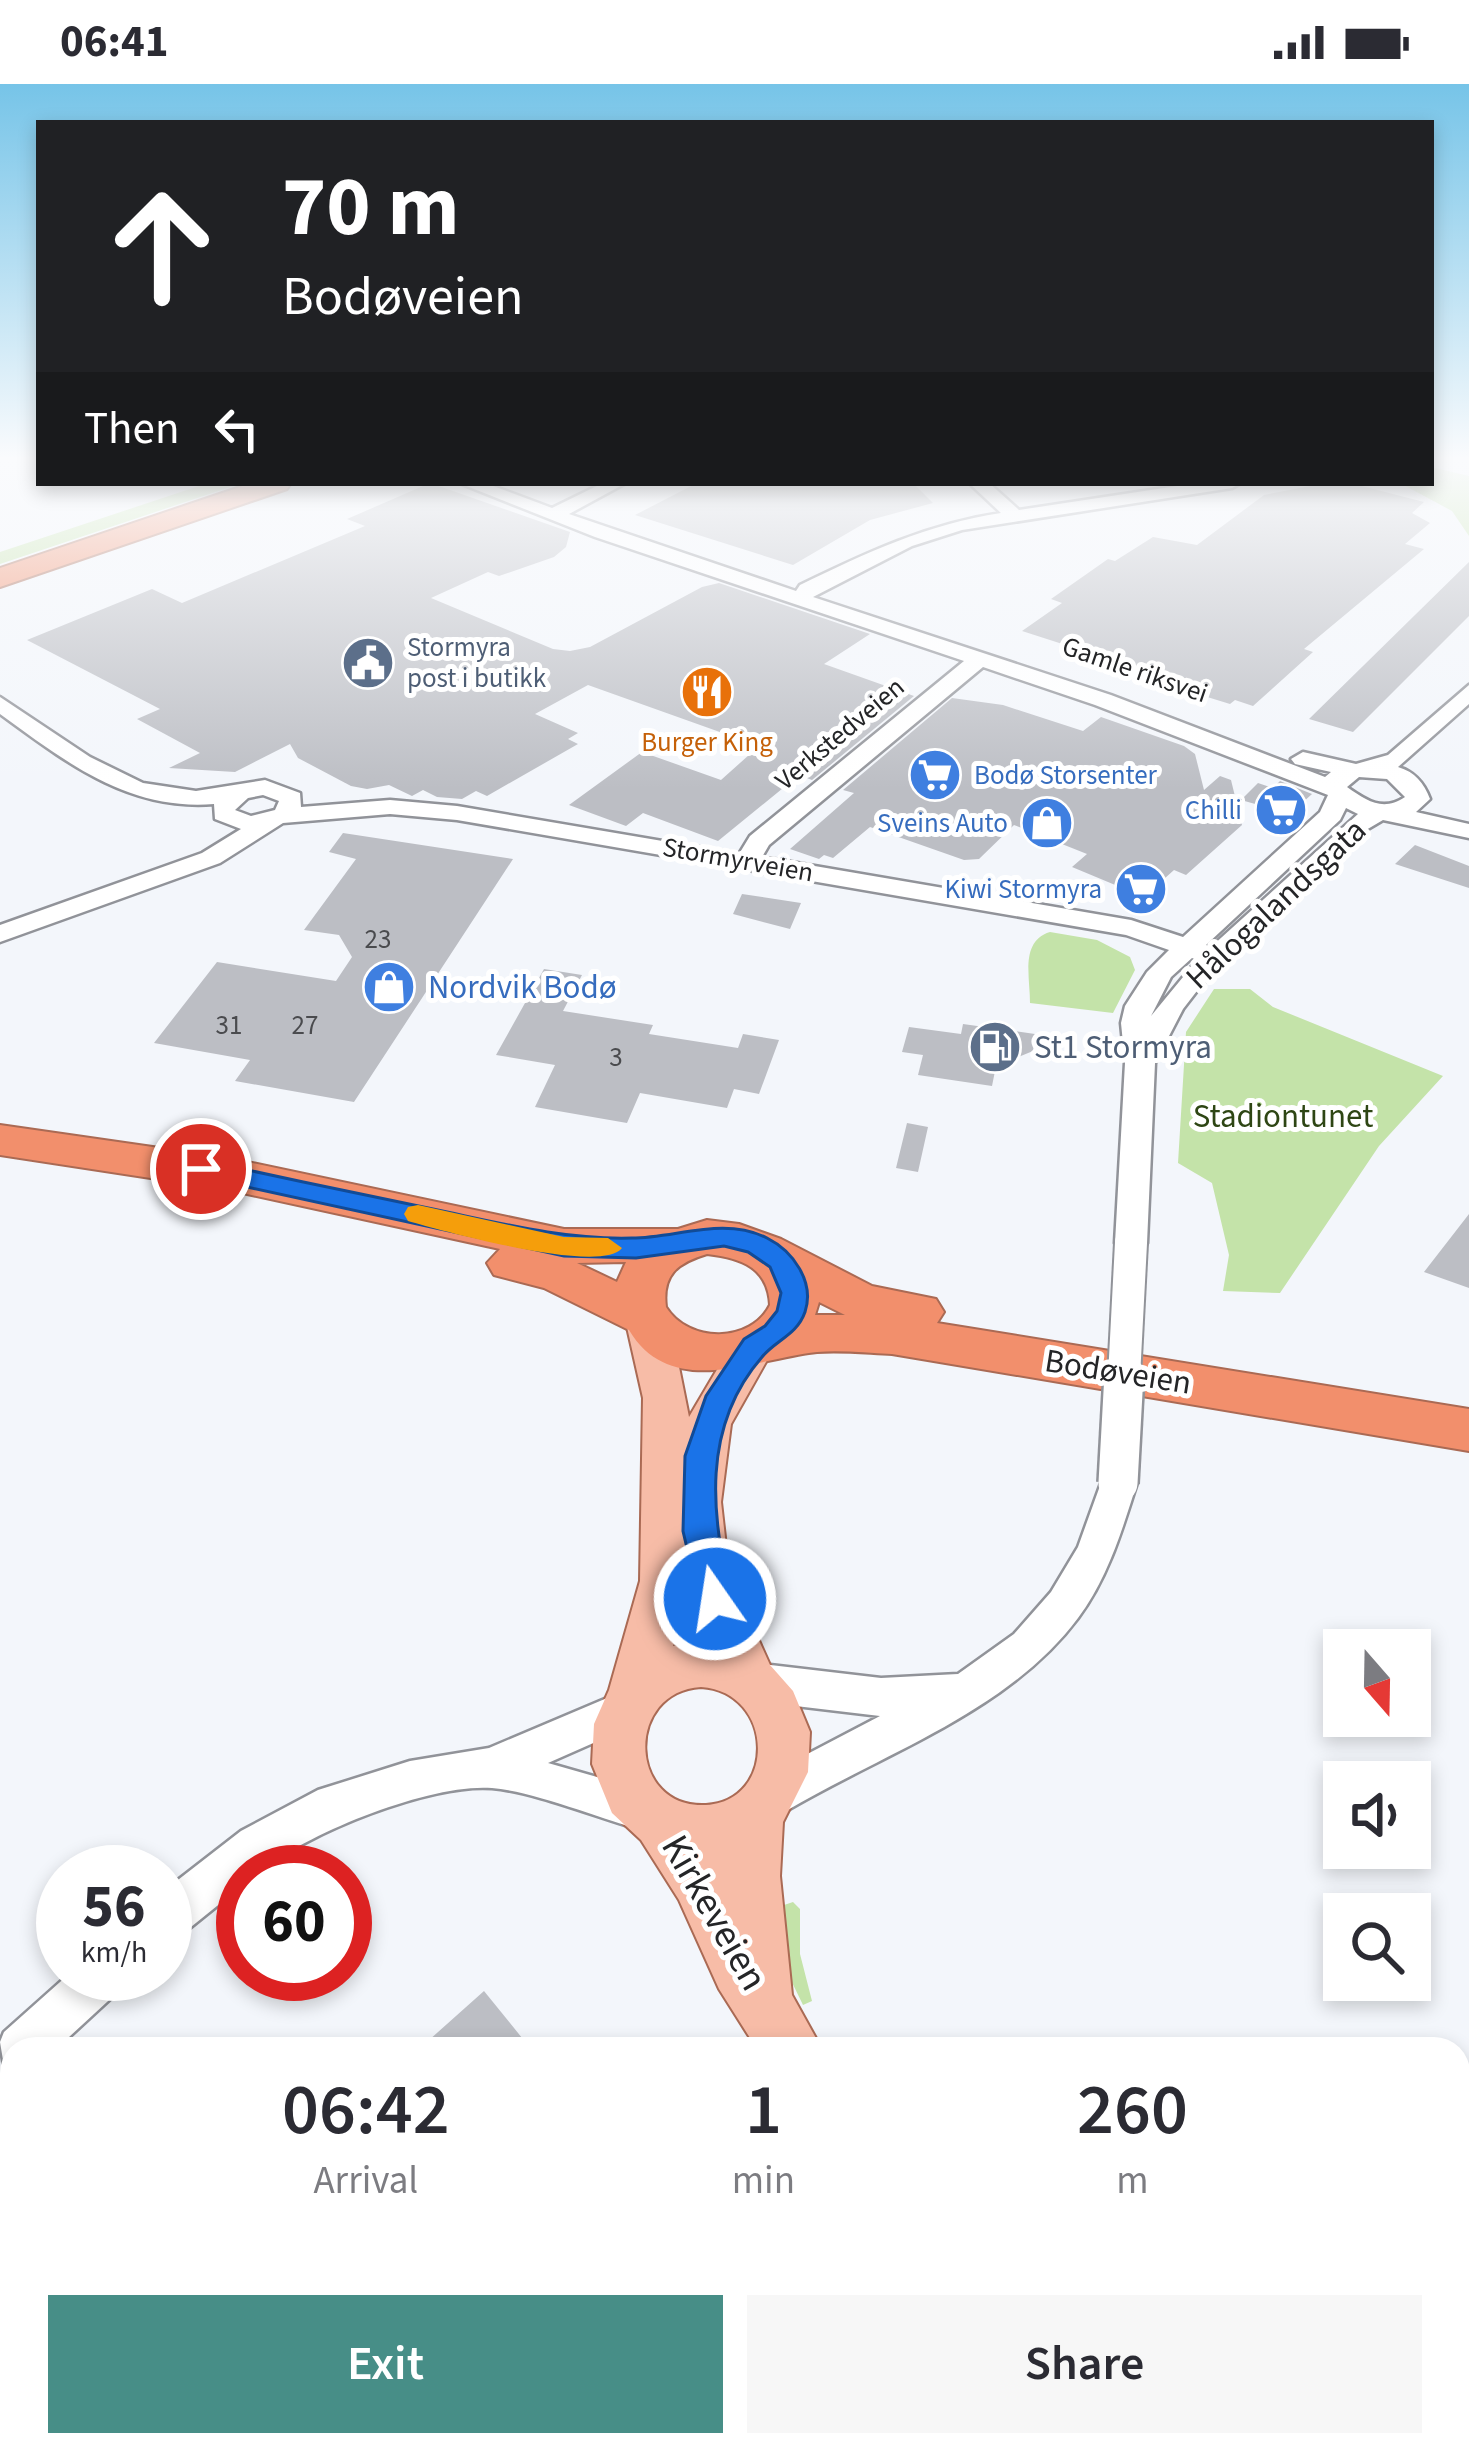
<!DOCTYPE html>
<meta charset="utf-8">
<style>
body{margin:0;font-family:"Source Sans 3",sans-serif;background:#f7f7f7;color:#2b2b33;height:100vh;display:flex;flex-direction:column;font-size:45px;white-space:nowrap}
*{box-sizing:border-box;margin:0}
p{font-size:39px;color:#7c7c81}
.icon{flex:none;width:66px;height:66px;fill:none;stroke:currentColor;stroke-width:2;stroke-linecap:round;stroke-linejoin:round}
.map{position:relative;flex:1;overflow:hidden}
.sheet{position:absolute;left:0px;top:1953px;width:1470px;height:420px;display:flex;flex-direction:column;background:#fff;border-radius:36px 36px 0 0;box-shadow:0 6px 18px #0003}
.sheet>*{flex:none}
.hud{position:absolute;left:36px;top:36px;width:1398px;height:366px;border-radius:0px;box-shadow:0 6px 18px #0003;background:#202124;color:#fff;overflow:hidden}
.needle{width:78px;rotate:160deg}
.fabs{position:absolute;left:1323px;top:1545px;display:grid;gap:24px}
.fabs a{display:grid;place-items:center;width:108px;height:108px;border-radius:0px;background:#fff;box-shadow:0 6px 18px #0003;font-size:60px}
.speed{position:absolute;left:36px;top:1761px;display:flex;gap:24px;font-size:60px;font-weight:700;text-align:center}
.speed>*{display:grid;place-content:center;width:156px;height:156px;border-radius:50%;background:#fff;box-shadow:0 6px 18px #0003;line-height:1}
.speed small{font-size:30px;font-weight:400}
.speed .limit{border:18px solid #d22;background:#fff;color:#111}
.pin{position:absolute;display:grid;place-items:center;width:102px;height:102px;color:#fff;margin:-51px;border:6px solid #fff;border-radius:50%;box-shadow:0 3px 12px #0007}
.me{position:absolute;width:132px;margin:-66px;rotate:347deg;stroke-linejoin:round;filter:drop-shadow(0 0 9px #0008)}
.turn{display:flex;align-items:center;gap:42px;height:252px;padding:0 48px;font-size:54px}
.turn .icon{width:156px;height:156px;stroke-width:2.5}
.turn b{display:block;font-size:84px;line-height:102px}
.then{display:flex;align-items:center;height:114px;padding:0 48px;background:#0003;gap:24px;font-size:45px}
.eta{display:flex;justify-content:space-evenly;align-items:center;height:204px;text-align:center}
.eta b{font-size:72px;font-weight:600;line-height:84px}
.action{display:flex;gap:24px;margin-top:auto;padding:24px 48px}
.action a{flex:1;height:138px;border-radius:0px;background:#478e87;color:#fff;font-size:48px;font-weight:600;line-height:138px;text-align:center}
.action a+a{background:#f7f7f7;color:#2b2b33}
.status{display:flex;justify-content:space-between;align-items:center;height:84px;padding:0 60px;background:#fff;direction:ltr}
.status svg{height:33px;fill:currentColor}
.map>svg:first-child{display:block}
.green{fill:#c4e3a9}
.building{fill:#bcbec4}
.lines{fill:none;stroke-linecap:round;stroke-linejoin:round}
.minor-casing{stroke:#919399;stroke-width:5}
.major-casing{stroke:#aa6a54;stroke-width:4}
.highway-casing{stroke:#aa6a54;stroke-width:4}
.minor{fill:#fff;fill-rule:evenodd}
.major{fill:#f7bca7;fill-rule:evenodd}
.highway{fill:#f28f6c;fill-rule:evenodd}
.minor-bridge-far1-casing{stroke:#919399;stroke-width:36;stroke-linecap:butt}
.minor-bridge-casing{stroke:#919399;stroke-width:44;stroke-linecap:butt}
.minor-bridge-far1{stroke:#fff;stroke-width:32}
.minor-bridge{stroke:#fff;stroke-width:39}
.route{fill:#1a73e8;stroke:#114b97;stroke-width:3}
.slow{fill:#f59e0b}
.labels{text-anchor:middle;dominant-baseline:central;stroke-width:10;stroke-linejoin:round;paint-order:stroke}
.far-service-label{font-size:27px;fill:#4e5e75;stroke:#fff;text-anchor:start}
.far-street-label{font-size:27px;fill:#242527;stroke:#fff}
.far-food-label{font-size:27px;fill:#c56008;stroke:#fff}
.far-shop-label{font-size:27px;fill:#366cbe;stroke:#fff;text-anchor:end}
.number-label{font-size:27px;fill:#4a4b4e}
.street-label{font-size:33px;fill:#242527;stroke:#fff}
.shop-label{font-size:33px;fill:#366cbe;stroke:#fff;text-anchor:start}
.service-label{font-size:33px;fill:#4e5e75;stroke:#fff;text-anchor:start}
.park-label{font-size:33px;fill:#2e4614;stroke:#fff}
.near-street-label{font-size:39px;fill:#242527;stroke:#fff}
</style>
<div class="status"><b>06:41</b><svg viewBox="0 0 49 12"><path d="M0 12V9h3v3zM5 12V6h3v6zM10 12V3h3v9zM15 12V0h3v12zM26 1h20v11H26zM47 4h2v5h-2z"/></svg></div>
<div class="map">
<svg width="1469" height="2373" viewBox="0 0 1469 2373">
<rect width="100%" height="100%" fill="#f3f6fb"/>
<path class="green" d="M1431 383 1469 392V452L1452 427 1400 399H1431Z
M208 399H242L0 480V468Z
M1050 848 1097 856 1130 873 1135 886 1113 929 1030 919C1030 893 1020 857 1050 848Z
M1214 905H1250L1273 923 1443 992 1379 1062 1280 1209 1223 1207 1229 1171 1212 1099 1178 1079 1186 948Z
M793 1818 800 1825V1870L812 1917 803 1921 785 1884 784 1821Z"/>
<path class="building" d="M430 399 570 448 566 463 554 473 499 492 488 488 431 514 553 565 570 567 590 563 702 503 719 499 870 550 824 580 914 612 812 696 799 691 718 757 643 729 626 742 569 721 642 668 721 696 759 662 588 601 535 630 578 649 568 655 578 660 487 712 476 707 462 715 437 713 423 706 412 712 389 701 367 705 351 702 298 674 290 660 235 688 169 684 200 669 137 635 160 625 27 556 152 505 182 519 365 442 347 435Z
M697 399H913L933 419 870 436 793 481 635 431Z
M1326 399H1350L1424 418 1412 429 1430 439 1405 460 1424 465 1304 565 1313 568 1253 622 1235 616 1230 620 1191 608 1196 603 1022 547 1062 519 1051 515 1108 475 1115 477 1153 453 1197 461 1264 411Z
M1469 478V532L1353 648 1309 635Z
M952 614 1003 621 1083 647 1101 633 1184 662 1195 670 1204 706 1220 692 1231 696 1242 741 1186 791 1174 786 1144 813 1072 783 1087 770 1014 741 979 775 964 776 870 743 833 774 824 771 819 775 790 765 854 709 843 706Z
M1280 697 1312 710 1290 730 1241 716 1258 699 1273 704Z
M343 749 513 775 354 1018 235 997 250 976 154 959 217 878 336 897 352 873 339 851 304 846 356 775 329 768Z
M1415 761 1469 782V804L1395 780Z
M742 810 801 819 790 845 733 830Z
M544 885 582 891 563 927 653 941 649 950 738 964 743 950 779 956 759 1010 734 1005 727 1024 640 1009 627 1039 535 1023 555 981 496 971Z
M963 940 1035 950 1033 967 996 982 992 1002 918 991 923 971 902 968 909 943 961 950Z
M907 1039 928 1043 918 1088 896 1084Z
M1469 1130V1204L1424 1188Z
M484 1907 531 1965H419Z"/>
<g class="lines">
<g class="minor-casing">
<path id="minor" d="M459 399H485L552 424 603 399H626L569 430 796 507 800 501C866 469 927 440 1001 429L969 399H989L1019 426 1197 399H1241L1232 404 962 446 912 462 813 513 1111 611 1325 693 1331 688 1295 680 1291 675 1303 668 1356 680 1388 671 1469 601V620L1398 683C1415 688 1424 699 1430 715L1416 728 1469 740V754L1383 736 1366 746 1200 903 1183 925 1155 979 1147 1159 1142 1167H1120L1115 1159 1125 979 1121 939 1125 922 1147 888 1169 866 1126 851 457 736 390 730 283 739 220 779 0 858V841L202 769 241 745 215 735 214 720C128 727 66 678 0 630V613L90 673 143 699 196 707 265 696 300 709 301 723 390 716 457 722 739 770 750 752 964 577 595 453ZM983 583 1095 621 1328 711 1320 728 1183 853 1131 836 762 773 769 761ZM1359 693 1387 695 1405 713C1383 728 1367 717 1347 703ZM263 711 279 717 275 726 251 732 235 726 248 714ZM1346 724 1358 730 1211 863 1206 861 1340 736ZM1192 874 1197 876 1151 932 1171 893Z
M1118 1384 1131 1388 1137 1399C1122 1446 1108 1494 1078 1534 1008 1628 884 1669 786 1727L771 1733 756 1727 749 1712 756 1697 880 1632 753 1617 739 1611 733 1598 739 1585 753 1579 881 1594 958 1590 1014 1550 1051 1508 1078 1463 1105 1388Z
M626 1606 641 1612 647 1625 641 1638 548 1679 660 1711 667 1726 660 1741 645 1747C601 1735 536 1708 492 1704 431 1699 307 1749 259 1788H243V1801L181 1851 165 1858V1806L241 1747 318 1706 410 1677 489 1664Z
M69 1890H127L120 1906 56 1965H12V1985L4 1982 0 1958 4 1948Z"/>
</g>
<g class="major-casing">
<path id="major" d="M649 1227 664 1231 671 1243 689 1333 738 1250 753 1245 768 1250 775 1262 731 1340 721 1418 727 1471 742 1519 770 1581 793 1607 810 1648 808 1688 783 1738 780 1792 792 1911 822 1965H757L719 1905 679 1816 641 1756 612 1729 592 1680 594 1640 609 1606 640 1497 643 1314 627 1243 634 1231ZM687 1506 709 1558 673 1562ZM701 1603C775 1608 777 1717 706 1721 628 1725 624 1608 701 1603Z
M1052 2361H1126L1131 2373H1057Z"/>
</g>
<g class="highway-casing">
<path id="highway" d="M252 399H291L287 405 0 503V484Z
M0 1041 229 1074 564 1145H678L707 1136 739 1140 781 1155 872 1202 936 1215 944 1228 937 1239 1469 1325V1367L892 1270C867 1269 842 1266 817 1268 756 1274 671 1317 629 1246L544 1204 494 1191 487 1179 500 1165 229 1106 0 1071ZM707 1170C741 1174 768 1183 770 1221 751 1259 689 1260 666 1223 662 1191 677 1179 707 1170ZM626 1178 617 1198 577 1179ZM819 1218 845 1231H815Z"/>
</g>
<use href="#minor" class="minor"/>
<use href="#major" class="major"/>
<use href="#highway" class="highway"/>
<g class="minor-bridge-far1-casing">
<path id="minor-bridge-far1" d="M1124 1293 1131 1159"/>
</g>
<g class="minor-bridge-casing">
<path id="minor-bridge" d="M1118 1399 1124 1290"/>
</g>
<use href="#minor-bridge-far1" class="minor-bridge-far1"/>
<use href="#minor-bridge" class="minor-bridge"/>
</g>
<linearGradient id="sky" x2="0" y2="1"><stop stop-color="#76c4e8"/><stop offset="0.53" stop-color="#fafbfd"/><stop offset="1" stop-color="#fafbfd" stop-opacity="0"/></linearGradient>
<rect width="1469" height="705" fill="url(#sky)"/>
<path class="route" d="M201 1076C278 1093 356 1109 433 1125 500 1139 564 1156 632 1154 676 1154 724 1132 767 1154 793 1167 815 1198 805 1228 797 1251 776 1256 762 1273 701 1343 711 1432 731 1515L726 1525 715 1529 703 1525 699 1515 683 1447 685 1372 706 1312 744 1255 765 1242 777 1227 781 1209 770 1183 748 1168 724 1162 636 1174 564 1172 192 1091 188 1085Z"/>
<path class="slow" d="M418 1121 564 1153 608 1154 622 1164C601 1191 443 1147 408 1137L404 1130 408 1123Z"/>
<defs>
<g id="civic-disc" transform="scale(2.7)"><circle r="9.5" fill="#5c6f8a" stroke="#fff"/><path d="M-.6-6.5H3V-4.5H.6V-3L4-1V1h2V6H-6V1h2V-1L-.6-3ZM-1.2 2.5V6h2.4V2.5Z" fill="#fff"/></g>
<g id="restaurant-disc" transform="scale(2.7)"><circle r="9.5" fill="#e8710a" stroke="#fff"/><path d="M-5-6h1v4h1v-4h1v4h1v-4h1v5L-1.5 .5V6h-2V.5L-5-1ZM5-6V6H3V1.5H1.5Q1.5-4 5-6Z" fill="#fff"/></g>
<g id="supermarket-disc" transform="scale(2.7)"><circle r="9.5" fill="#3f7fe0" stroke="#fff"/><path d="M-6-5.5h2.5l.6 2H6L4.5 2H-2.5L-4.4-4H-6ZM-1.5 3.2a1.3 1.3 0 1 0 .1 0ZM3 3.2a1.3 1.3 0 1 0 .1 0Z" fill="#fff"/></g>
<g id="shop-disc" transform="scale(2.7)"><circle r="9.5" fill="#3f7fe0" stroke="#fff"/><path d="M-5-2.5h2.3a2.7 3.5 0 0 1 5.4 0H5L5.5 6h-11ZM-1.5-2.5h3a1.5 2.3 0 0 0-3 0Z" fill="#fff"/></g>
<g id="fuel-disc" transform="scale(2.7)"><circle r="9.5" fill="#5c6f8a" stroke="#fff"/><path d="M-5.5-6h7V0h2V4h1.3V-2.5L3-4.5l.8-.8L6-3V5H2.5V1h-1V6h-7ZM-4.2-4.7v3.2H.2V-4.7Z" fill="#fff"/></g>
</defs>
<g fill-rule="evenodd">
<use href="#civic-disc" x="368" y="579"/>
<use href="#restaurant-disc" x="707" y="608"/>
<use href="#supermarket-disc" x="935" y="691"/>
<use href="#supermarket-disc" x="1281" y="726"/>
<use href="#shop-disc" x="1047" y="739"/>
<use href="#supermarket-disc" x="1141" y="805"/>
<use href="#shop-disc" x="389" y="903"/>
<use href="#fuel-disc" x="995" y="963"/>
</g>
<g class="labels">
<g class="far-service-label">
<text x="407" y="563">Stormyra<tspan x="407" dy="31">post i butikk</tspan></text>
</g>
<g class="far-street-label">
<text transform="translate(1135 586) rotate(19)">Gamle riksvei</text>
<text transform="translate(840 650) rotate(-40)">Verkstedveien</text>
<text transform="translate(738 776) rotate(10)">Stormyrveien</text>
</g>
<g class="far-food-label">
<text x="707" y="658">Burger King</text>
</g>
<g class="far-shop-label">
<text x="974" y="691" text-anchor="start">Bodø Storsenter</text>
<text x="1242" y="726">Chilli</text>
<text x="1008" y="739">Sveins Auto</text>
<text x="1102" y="805">Kiwi Stormyra</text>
</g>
<g class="number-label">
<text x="378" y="855">23</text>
<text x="229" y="941">31</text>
<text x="305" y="941">27</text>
<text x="616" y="973">3</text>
</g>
<g class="street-label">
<text transform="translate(1276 820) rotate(-43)">Hålogalandsgata</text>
<text transform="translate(1118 1288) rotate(9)">Bodøveien</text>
</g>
<g class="shop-label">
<text x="428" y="903">Nordvik Bodø</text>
</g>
<g class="service-label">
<text x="1034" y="963">St1 Stormyra</text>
</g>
<g class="park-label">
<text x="1283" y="1032">Stadiontunet</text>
</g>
<g class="near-street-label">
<text transform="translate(714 1829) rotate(60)">Kirkeveien</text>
</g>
</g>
</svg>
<div class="fabs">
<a><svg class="needle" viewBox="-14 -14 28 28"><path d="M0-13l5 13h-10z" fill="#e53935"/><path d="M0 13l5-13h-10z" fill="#7c7c81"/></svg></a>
<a><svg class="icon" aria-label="sound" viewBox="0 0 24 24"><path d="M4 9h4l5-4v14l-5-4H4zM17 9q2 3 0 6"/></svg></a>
<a><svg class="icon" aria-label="search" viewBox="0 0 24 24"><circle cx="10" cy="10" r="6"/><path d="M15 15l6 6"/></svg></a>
</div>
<div class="speed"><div>56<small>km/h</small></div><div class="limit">60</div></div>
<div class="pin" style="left:201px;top:1085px;background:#d93025"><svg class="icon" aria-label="arrive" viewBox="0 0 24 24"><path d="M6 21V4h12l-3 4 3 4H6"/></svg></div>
<svg class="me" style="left:715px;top:1515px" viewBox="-20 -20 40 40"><circle r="17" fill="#1a73e8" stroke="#fff" stroke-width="3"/><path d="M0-11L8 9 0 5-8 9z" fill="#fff"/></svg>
<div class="hud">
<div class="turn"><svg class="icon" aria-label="ahead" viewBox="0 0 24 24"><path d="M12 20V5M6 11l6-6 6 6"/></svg><div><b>70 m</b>Bodøveien</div></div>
<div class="then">Then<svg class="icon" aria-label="left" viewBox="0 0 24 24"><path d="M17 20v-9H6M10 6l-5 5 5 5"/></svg></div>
</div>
<section class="sheet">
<div class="eta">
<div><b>06:42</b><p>Arrival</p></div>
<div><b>1</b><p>min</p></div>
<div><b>260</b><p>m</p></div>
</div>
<div class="action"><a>Exit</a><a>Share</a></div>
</section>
</div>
